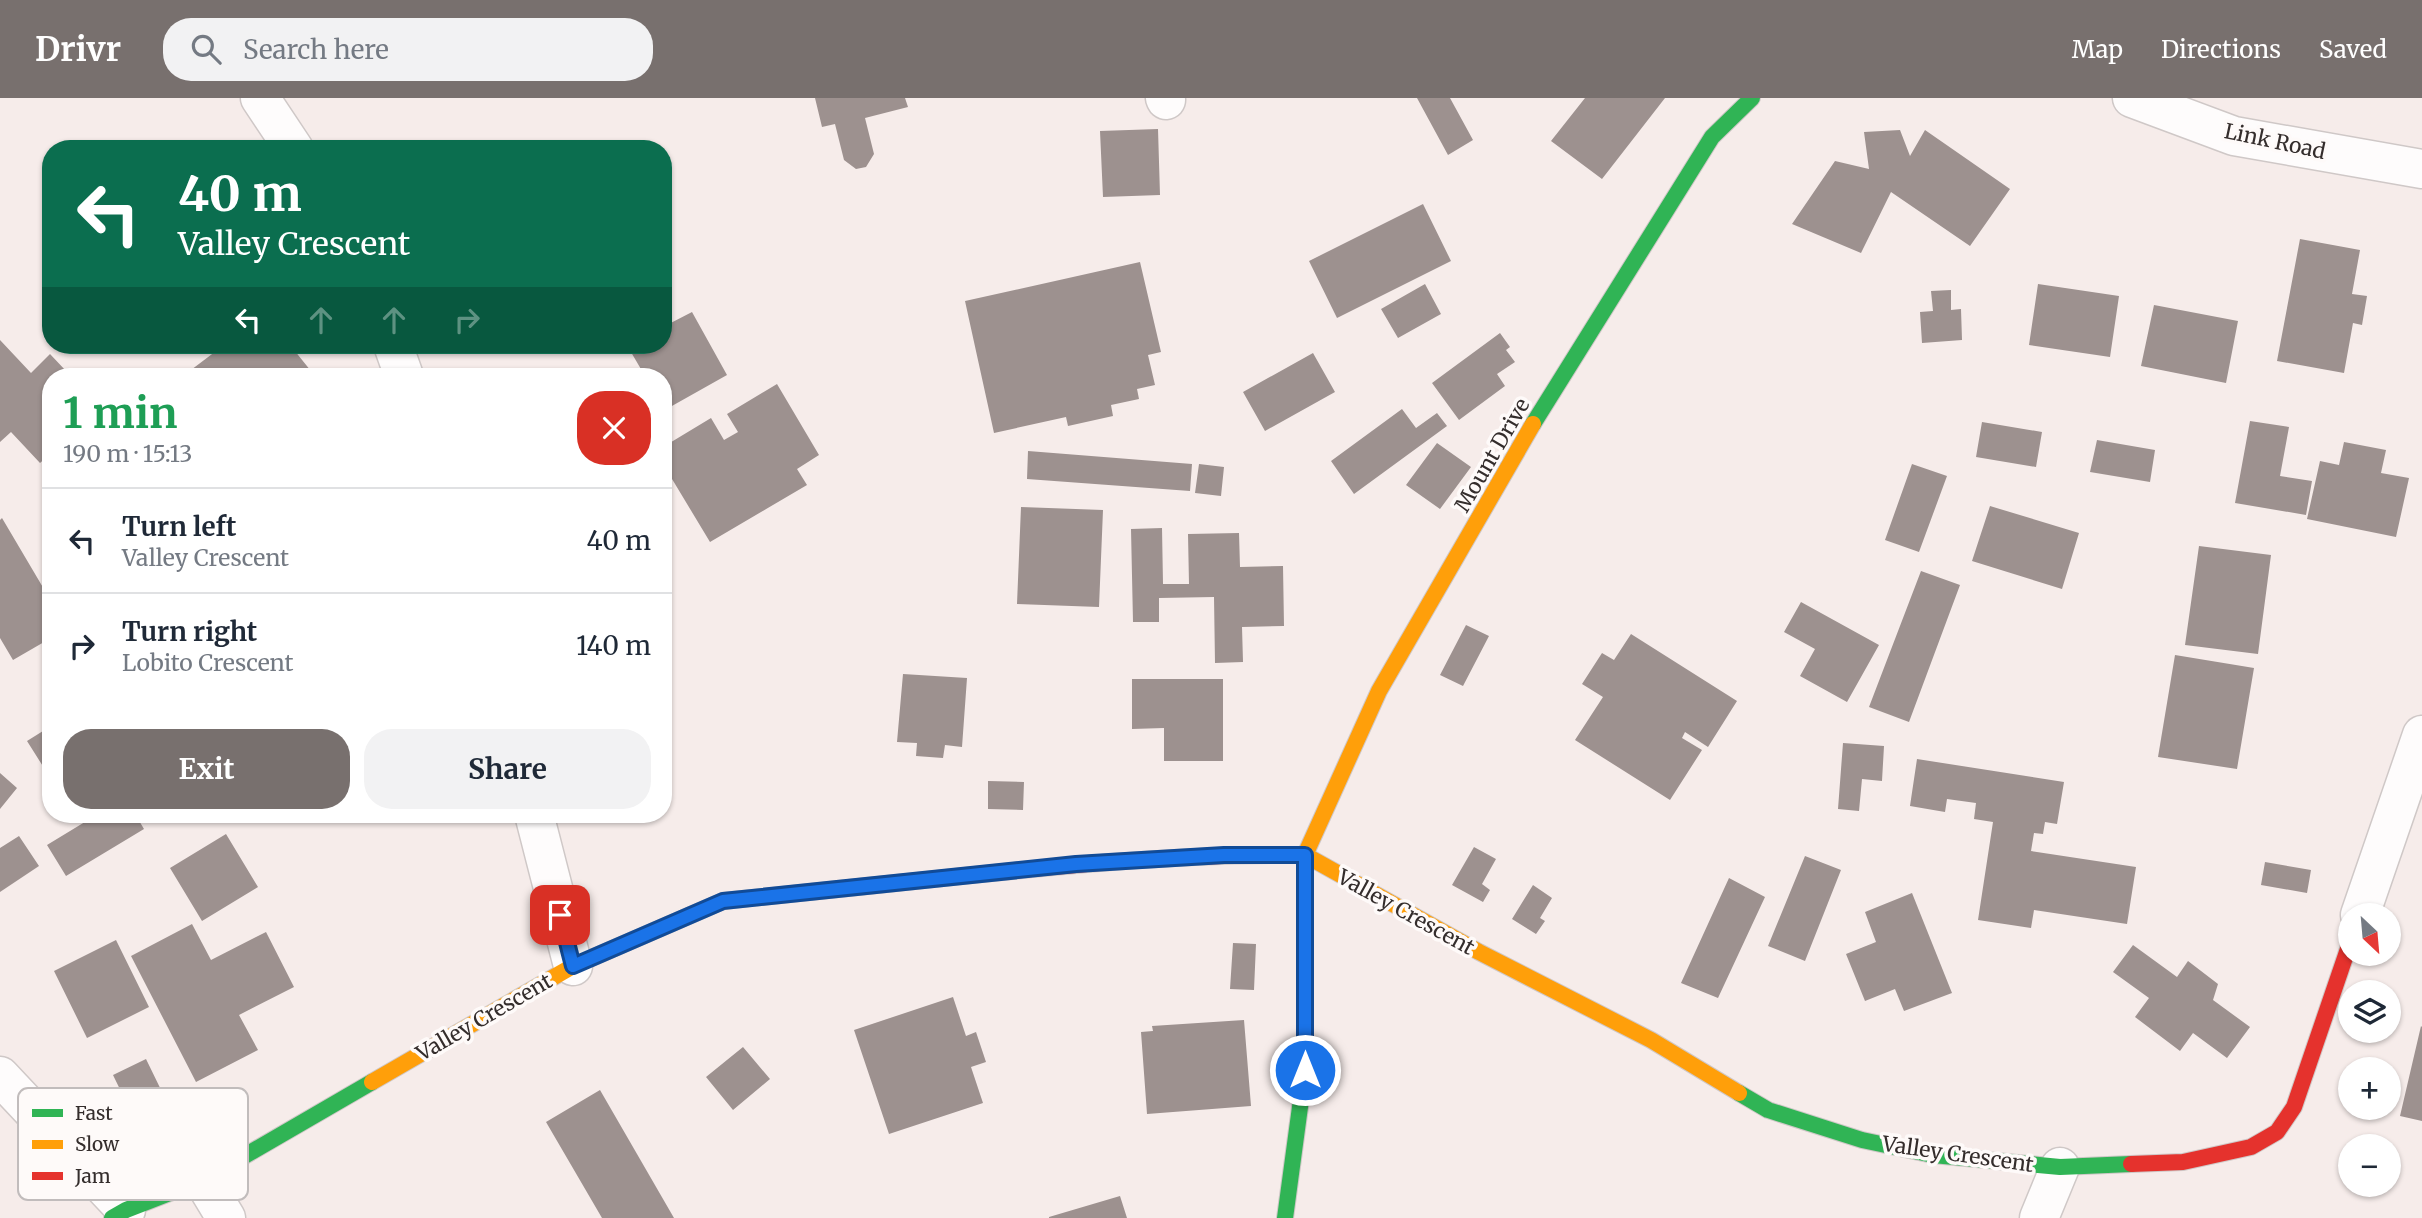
<!DOCTYPE html>
<meta charset="utf-8">
<style>
body{margin:0;font-family:Merriweather,serif;background:#f2f2f3;color:#1f2937;height:100vh;display:flex;flex-direction:column;font-size:26px;white-space:nowrap}
*{box-sizing:border-box;margin:0}
p{font-size:23px;color:#747a83}
.icon{flex:none;width:38px;height:38px;fill:none;stroke:currentColor;stroke-width:2;stroke-linecap:round;stroke-linejoin:round}
.map{position:relative;flex:1;overflow:hidden}
.details{position:absolute;left:42px;top:270px;width:630px;height:455px;display:flex;flex-direction:column;background:#fff;border-radius:28px;box-shadow:0 2px 5px #0004}
.details>*{flex:none}
.top-card{position:absolute;left:42px;top:42px;width:630px;height:214px;border-radius:28px;box-shadow:0 2px 5px #0004;background:#0b6e4f;color:#fff;overflow:hidden}
.needle{width:46px;rotate:154deg}
.buttons{position:absolute;left:2338px;top:805px;display:grid;gap:14px}
.buttons a{display:grid;place-items:center;width:63px;height:63px;border-radius:50%;background:#fff;box-shadow:0 2px 5px #0004;font-size:35px}
.pin{position:absolute;display:grid;place-items:center;width:60px;height:60px;color:#fff;margin:-30px;border-radius:14px;box-shadow:0 4px 10px #0006}
.me{position:absolute;width:77px;margin:-38px;rotate:0deg;stroke-linejoin:round;filter:drop-shadow(0 0 5px #0008)}
.turn{display:flex;align-items:center;gap:24px;height:147px;padding:0 21px;font-size:32px}
.turn .icon{width:91px;height:91px;stroke-width:2.5}
.turn b{display:block;font-size:49px;line-height:60px}
.lanes{display:flex;align-items:center;height:66px;padding:0 21px;background:#0003;justify-content:center;gap:35px;direction:ltr}
.lanes .off{opacity:.35}
.round{display:grid;place-items:center;flex:none;width:74px;height:74px;border-radius:28px;background:#f2f2f3}
.overview{display:flex;align-items:center;justify-content:space-between;height:119px;padding:0 21px}
h1{font-size:42px;font-weight:700;line-height:52px;color:#1e9e55}
.cta{display:flex;gap:14px;margin-top:auto;padding:14px 21px}
.cta a{flex:1;height:80px;border-radius:28px;background:#78706e;color:#fff;font-size:28px;font-weight:700;line-height:80px;text-align:center}
.cta a+a{background:#f2f2f3;color:#1f2937}
ul{padding:0;list-style:none}
li{display:flex;align-items:center;gap:21px;height:105px;padding:0 21px;border-top:2px solid #e0e1e3}
li div{flex:1}
li b{display:block;font-size:26px}
li em{font-style:normal}
header{display:flex;align-items:center;gap:42px;box-sizing:border-box;height:98px;padding:0 35px;background:#78706e;color:#fff}
header strong{font-size:33px}
nav{display:flex;gap:38px;margin-inline-start:auto;font-size:24px}
.search{width:490px;height:63px;background:#f2f2f3;display:flex;align-items:center;gap:18px;box-sizing:border-box;padding:0 24px;border-radius:28px;color:#747a83;font-size:26px}
.map>svg:first-child{display:block}
.building{fill:#9d918f}
.lines{fill:none;stroke-linecap:round;stroke-linejoin:round}
.street-casing{stroke:#cfc8c7;stroke-width:41}
.fast-casing{stroke:#cfc8c7;stroke-width:18}
.slow-casing{stroke:#cfc8c7;stroke-width:18}
.jam-casing{stroke:#cfc8c7;stroke-width:18}
.street{stroke:#fefcfc;stroke-width:38}
.fast{stroke:#30b455;stroke-width:16}
.slow{stroke:#ff9f0a;stroke-width:16}
.jam{stroke:#e5322d;stroke-width:16}
.route-casing{stroke:#114b97;stroke-width:18}
.route{stroke:#1a73e8;stroke-width:12}
.labels{text-anchor:middle;dominant-baseline:central;stroke-width:7;stroke-linejoin:round;paint-order:stroke}
.street-label{font-size:21px;fill:#342d2c;stroke:#fefaf9}
.key{fill:#fefaf9;stroke:#c1bcbc;stroke-width:2}
.key-label{font-size:19px;fill:#342d2c}
</style>
<header>
<strong>Drivr</strong>
<div class="search"><svg class="icon" aria-label="search" viewBox="0 0 24 24"><circle cx="10" cy="10" r="6"/><path d="M15 15l6 6"/></svg>Search here</div>
<nav><a>Map</a><a>Directions</a><a>Saved</a></nav>
</header>
<div class="map">
<svg width="2422" height="1120" viewBox="0 0 2422 1120">
<rect width="100%" height="100%" fill="#f6ecea"/>
<path class="building" d="M815 0H905L908 9 865 20 874 56 866 69 856 71 844 62 835 26 822 29Z
M1417 0H1450L1473 42 1448 57Z
M1585 0H1665L1602 81 1551 43Z
M1158 31 1160 97 1103 99 1100 33Z
M1900 32 1910 58 1925 32 2010 91 1970 148 1891 94 1861 155 1792 126 1835 63 1869 71 1864 34Z
M1423 106 1451 163 1337 220 1309 163Z
M2300 141 2360 152 2352 196 2367 198 2362 227 2353 225 2344 275 2277 263Z
M1140 164 1161 254 1148 257 1155 287 1137 291 1139 301 1111 307 1113 318 1068 328 1066 319 994 335 965 203Z
M1425 186 1441 216 1398 240 1381 211Z
M2038 186 2119 198 2110 259 2029 247Z
M1951 192V212L1961 211 1962 242 1922 245 1920 214 1933 213 1931 193Z
M2154 207 2238 223 2226 285 2141 268Z
M692 214 727 277 663 313V278H645L628 249 663 247V229Z
M1500 235 1510 249 1506 252 1515 264 1497 276 1505 288 1459 322 1432 285Z
M0 242 31 275 50 256 67 274 62 278H51V355L40 365 11 334 0 344Z
M224 247H290L315 278H183Z
M1313 255 1335 294 1265 333 1243 294Z
M777 286 819 357 797 371 807 387 710 444 663 366V349L711 320 724 342 738 334 727 316Z
M1402 311 1416 330 1437 315 1447 328 1354 396 1331 363Z
M2250 323 2289 329 2280 378 2312 383 2306 417 2235 405Z
M1982 324 2042 334 2036 369 1976 359Z
M2097 342 2155 352 2150 384 2090 374Z
M2344 344 2386 352 2381 375 2409 380 2396 439 2307 421 2320 363 2339 367Z
M1437 345 1471 369 1440 411 1406 387Z
M1028 353 1192 366 1190 393 1027 381Z
M1199 366 1224 369 1221 398 1195 395Z
M1912 366 1947 378 1919 454 1885 442Z
M1990 408 2079 435 2062 491 1972 463Z
M1021 409 1103 412 1099 509 1017 506Z
M2 420 51 503V540L13 562 0 540V422Z
M1162 430 1163 486H1189L1188 436 1239 435 1240 469 1283 468 1284 528 1242 529 1243 564 1215 565 1214 499 1159 500V524H1133L1131 431Z
M2199 448 2271 457 2258 556 2185 547Z
M1921 473 1960 487 1909 624 1869 609Z
M1801 504 1879 547 1847 604 1800 578 1815 551 1784 534Z
M1466 527 1489 538 1463 588 1440 577Z
M1631 536 1737 603 1708 649 1685 634 1682 640 1702 652 1670 702 1575 642 1603 599 1582 586 1602 555 1614 562Z
M2175 557 2254 570 2237 671 2158 659Z
M903 576 967 580 962 649 945 647 943 660 916 658 917 645 897 644Z
M1132 581H1223V663H1164V630L1132 631Z
M51 628V681L27 643Z
M1843 645 1884 648 1882 683 1862 681 1859 713 1838 711Z
M1917 661 2064 684 2057 726 2045 724 2043 736 2034 735 2031 753 2136 769 2127 826 2034 812 2031 830 1978 822 1993 724 1974 721 1976 705 1947 701 1945 714 1910 708Z
M0 675 17 690 0 711Z
M988 683 1024 684 1023 712 988 711Z
M98 716H135L144 731 66 778 47 747Z
M226 736 258 789 202 823 170 770Z
M19 738 39 768 0 794V750Z
M1474 749 1496 761 1482 786 1490 792 1483 804 1452 787Z
M1805 758 1841 772 1805 863 1768 848Z
M2265 764 2311 772 2307 795 2261 787Z
M1729 780 1765 799 1718 900 1681 885Z
M1533 787 1552 800 1540 820 1545 823 1536 836 1512 821Z
M1912 795 1952 895 1904 913 1895 891 1865 903 1846 856 1876 844 1865 814Z
M192 826 211 862 266 834 294 889 239 917 258 952 196 984 131 858Z
M116 842 149 909 87 940 54 873Z
M1233 845 1256 846 1254 892 1230 891Z
M2133 847 2177 879 2188 863 2218 886 2213 902 2250 929 2227 960 2193 935 2180 953 2135 919 2149 900 2113 874Z
M953 899 966 938 976 934 986 964 971 969 983 1005 889 1036 854 932Z
M1244 922 1251 1008 1147 1016 1141 934 1153 933 1152 928Z
M2421 928 2422 929V1023L2400 1018Z
M743 949 770 981 733 1012 706 979Z
M146 961 164 998 131 1014 113 977Z
M600 992 674 1120H602L546 1024Z
M1120 1098 1127 1120H1049V1119Z"/>
<g class="lines">
<g class="street-casing">
<path id="street" d="M260 0 294 51
M1165 0 1166 2
M2132 0 2234 38 2422 71
M393 247 404 278
M534 716 573 868
M2360 817 2422 637
M0 978 126 1112
M203 1082 226 1120
M2039 1120 2060 1069"/>
</g>
<g class="fast-casing">
<path id="fast" d="M1533 326 1712 39 1752 0
M1739 995 1768 1012 1862 1042 1933 1057 2060 1069 2131 1066
M112 1120 126 1112 203 1082 372 984
M1285 1120 1305 972V813"/>
</g>
<g class="slow-casing">
<path id="slow" d="M1277 757H1305L1479 854 1651 942 1739 995
M1305 813V757L1379 593 1533 326
M372 984 573 868 723 803 896 785"/>
</g>
<g class="jam-casing">
<path id="jam" d="M896 785C1023 772 1150 757 1277 757
M2131 1066 2183 1064 2251 1049 2277 1034 2294 1009 2350 845"/>
</g>
<use href="#street" class="street"/>
<use href="#fast" class="fast"/>
<use href="#slow" class="slow"/>
<use href="#jam" class="jam"/>
</g>
<g class="lines">
<g class="route-casing">
<path id="route" d="M560 817 573 868 723 803 1076 766 1224 757H1305V972"/>
</g>
<use href="#route" class="route"/>
</g>
<g class="labels">
<g class="street-label">
<text transform="translate(2275 43) rotate(12)">Link Road</text>
<text transform="translate(1492 357) rotate(-60)">Mount Drive</text>
<text transform="translate(1406 814) rotate(29)">Valley Crescent</text>
<text transform="translate(484 919) rotate(-30)">Valley Crescent</text>
<text transform="translate(1958 1056) rotate(8)">Valley Crescent</text>
</g>
</g>
<rect x="18" y="990" width="230" height="112" rx="10" class="key"/>
<rect x="32" y="1011" width="31" height="8" fill="#30b455"/>
<rect x="32" y="1042" width="31" height="9" fill="#ff9f0a"/>
<rect x="32" y="1074" width="31" height="8" fill="#e5322d"/>
<g class="key-label">
<text x="75" y="1022">Fast</text>
<text x="75" y="1053">Slow</text>
<text x="75" y="1085">Jam</text>
</g>
</svg>
<div class="buttons">
<a><svg class="needle" viewBox="-14 -14 28 28"><path d="M0-13l5 13h-10z" fill="#e53935"/><path d="M0 13l5-13h-10z" fill="#747a83"/></svg></a>
<a><svg class="icon" aria-label="layers" viewBox="0 0 24 24"><path d="M12 4l9 5-9 5-9-5zM3 14l9 5 9-5"/></svg></a>
<a>+</a>
<a>−</a>
</div>
<div class="pin" style="left:560px;top:817px;background:#d93025"><svg class="icon" aria-label="arrive" viewBox="0 0 24 24"><path d="M6 21V4h12l-3 4 3 4H6"/></svg></div>
<svg class="me" style="left:1305px;top:972px" viewBox="-20 -20 40 40"><circle r="17" fill="#1a73e8" stroke="#fff" stroke-width="3"/><path d="M0-11L8 9 0 5-8 9z" fill="#fff"/></svg>
<div class="top-card">
<div class="turn"><svg class="icon" aria-label="left" viewBox="0 0 24 24"><path d="M17 20v-9H6M10 6l-5 5 5 5"/></svg><div><b>40 m</b>Valley Crescent</div></div>
<div class="lanes"><svg class="icon" aria-label="left" viewBox="0 0 24 24"><path d="M17 20v-9H6M10 6l-5 5 5 5"/></svg><svg class="icon off" aria-label="ahead" viewBox="0 0 24 24"><path d="M12 20V5M6 11l6-6 6 6"/></svg><svg class="icon off" aria-label="ahead" viewBox="0 0 24 24"><path d="M12 20V5M6 11l6-6 6 6"/></svg><svg class="icon off" aria-label="right" viewBox="0 0 24 24"><path d="M7 20v-9h11M14 6l5 5-5 5"/></svg></div>
</div>
<section class="details">
<div class="overview"><div><h1>1 min</h1><p>190 m · 15:13</p></div><a class="round" style="background:#d93025;color:#fff"><svg class="icon" aria-label="close" viewBox="0 0 24 24"><path d="M6 6l12 12M18 6L6 18"/></svg></a></div>
<ul>
<li><svg class="icon" aria-label="left" viewBox="0 0 24 24"><path d="M17 20v-9H6M10 6l-5 5 5 5"/></svg><div><b>Turn left</b><p>Valley Crescent</p></div><em>40 m</em></li>
<li><svg class="icon" aria-label="right" viewBox="0 0 24 24"><path d="M7 20v-9h11M14 6l5 5-5 5"/></svg><div><b>Turn right</b><p>Lobito Crescent</p></div><em>140 m</em></li>
</ul>
<div class="cta"><a>Exit</a><a>Share</a></div>
</section>
</div>
